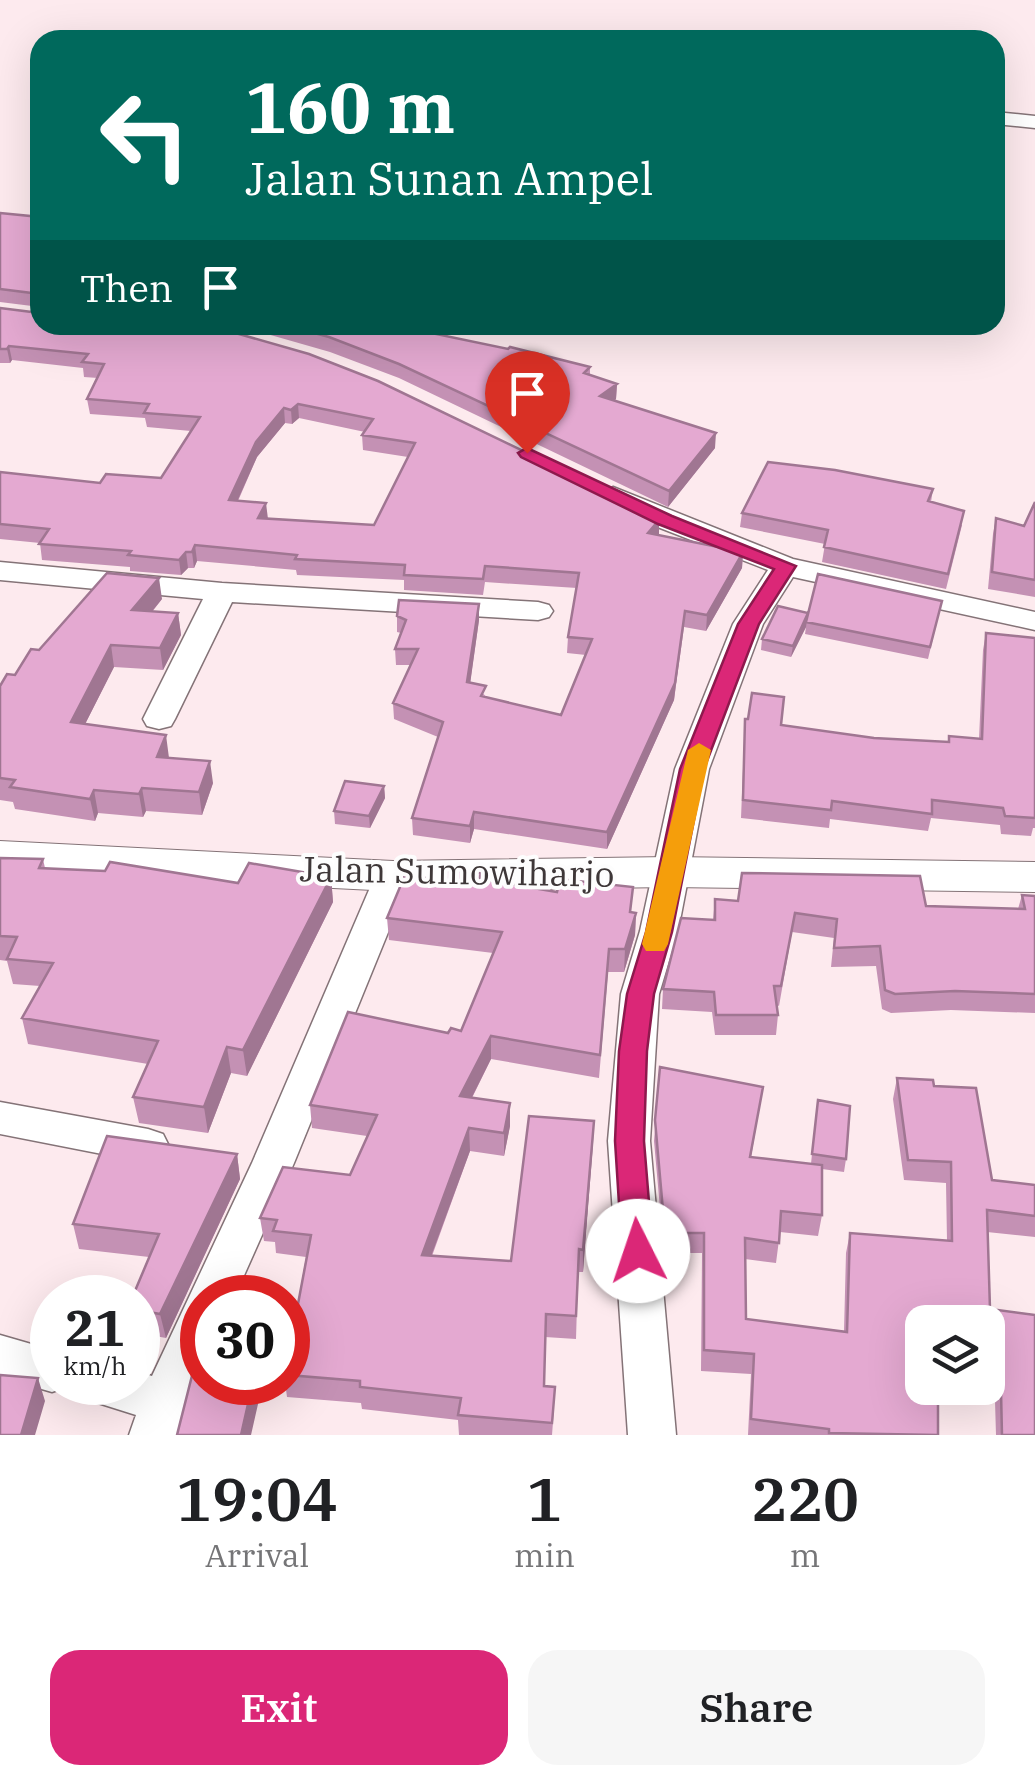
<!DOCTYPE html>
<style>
body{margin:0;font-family:"IBM Plex Serif",serif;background:#f6f6f6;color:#202124;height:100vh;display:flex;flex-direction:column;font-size:38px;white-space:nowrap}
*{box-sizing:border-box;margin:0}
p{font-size:32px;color:#757577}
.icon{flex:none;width:55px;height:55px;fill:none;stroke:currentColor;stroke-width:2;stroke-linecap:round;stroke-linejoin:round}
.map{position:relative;height:1435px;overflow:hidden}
.drawer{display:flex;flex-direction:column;background:#fff;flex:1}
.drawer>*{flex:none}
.top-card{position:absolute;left:30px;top:30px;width:975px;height:305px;border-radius:30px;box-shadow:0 10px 40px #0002;background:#00695c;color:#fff;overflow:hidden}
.fabs{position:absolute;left:905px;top:1305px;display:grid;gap:20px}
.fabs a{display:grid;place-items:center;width:100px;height:100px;border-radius:20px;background:#fff;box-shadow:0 10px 40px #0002;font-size:50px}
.speed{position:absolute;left:30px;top:1275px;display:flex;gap:20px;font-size:50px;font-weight:700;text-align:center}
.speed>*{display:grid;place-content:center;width:130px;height:130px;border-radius:50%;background:#fff;box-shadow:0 10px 40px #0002;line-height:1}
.speed small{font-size:25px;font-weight:400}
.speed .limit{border:15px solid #d22;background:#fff;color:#111}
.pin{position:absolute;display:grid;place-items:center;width:85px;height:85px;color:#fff;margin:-102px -42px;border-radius:50% 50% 50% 0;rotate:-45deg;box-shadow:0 0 10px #0007}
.pin .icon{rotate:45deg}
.me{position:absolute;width:110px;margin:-55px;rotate:356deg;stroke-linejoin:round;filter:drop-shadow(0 0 8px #0008)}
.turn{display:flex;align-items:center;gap:35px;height:210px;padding:0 50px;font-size:45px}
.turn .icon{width:130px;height:130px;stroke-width:2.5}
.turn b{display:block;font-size:70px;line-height:85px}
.then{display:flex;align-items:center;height:95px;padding:0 50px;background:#0003;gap:20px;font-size:38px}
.eta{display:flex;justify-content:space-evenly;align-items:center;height:170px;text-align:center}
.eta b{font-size:60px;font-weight:600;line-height:70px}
.action{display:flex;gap:20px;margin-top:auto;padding:20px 50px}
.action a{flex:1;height:115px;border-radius:30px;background:#db2777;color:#fff;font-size:40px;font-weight:600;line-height:115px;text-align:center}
.action a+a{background:#f6f6f6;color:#202124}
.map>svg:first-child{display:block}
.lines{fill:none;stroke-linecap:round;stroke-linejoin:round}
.minor-casing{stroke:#847377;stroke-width:3}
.tertiary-casing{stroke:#847377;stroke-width:2}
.minor{fill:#fff;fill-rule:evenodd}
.tertiary{fill:#fff;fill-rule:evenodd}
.wall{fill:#c491b4;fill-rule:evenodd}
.shaded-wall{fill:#a07692}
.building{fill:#e4a9d1;stroke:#a07692;stroke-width:2.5;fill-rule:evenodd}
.route{fill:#db2777;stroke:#8e194d;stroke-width:2.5}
.slow{fill:#f59e0b}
.labels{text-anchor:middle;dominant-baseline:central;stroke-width:8;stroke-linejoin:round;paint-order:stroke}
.street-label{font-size:35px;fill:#3e3738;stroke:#fdfdfd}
</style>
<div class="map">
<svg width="1035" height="1435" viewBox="0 0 1035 1435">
<rect width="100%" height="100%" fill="#fdeaee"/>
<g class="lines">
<g class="minor-casing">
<path id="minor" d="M995 112 1035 116V128L995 124Z
M613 487 793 559 1035 612V630L793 577 763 624 709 769 678 931 659 994 650 1141 676 1435H628L608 1141 621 994 640 931 675 769 733 624 768 570 655 526 603 501 599 495Z
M0 562 222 583 538 602 549 605 553 611 549 617 538 620 232 602 175 719 171 726 159 729 147 726 143 719 203 599 0 580Z
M393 863 406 867 411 876 294 1163 234 1298H202V1367L177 1435H129L136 1415 79 1397 73 1382H138V1372L152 1376 252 1163 375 876 380 867Z
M0 1102 148 1129 163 1134 169 1146 163 1158 148 1163 0 1134Z
M0 1335 52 1350V1382H70L69 1386 52 1392 0 1377Z"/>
</g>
<g class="tertiary-casing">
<path id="tertiary" d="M0 841 393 861 670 857 1035 862V892L670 887 393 891 0 871Z"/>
</g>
<use href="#minor" class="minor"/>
<use href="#tertiary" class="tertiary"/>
</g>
<path class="wall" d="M0 213 40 217V307L0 302Z
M0 308 161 325 652 517 658 535 743 552 742 568 706 631 684 627 674 700 607 849 474 829 470 843 413 835 412 818 438 737 394 719 393 703 411 665H396L395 649 401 633 397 632V616L479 620 470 683 487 697 561 715 586 655 567 653 568 637 577 588 485 582 483 595 404 590V580L297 575 296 570 197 561 194 568H188L181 575 130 571V567L42 560 40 543 0 539V472L100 483 161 478 191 431 147 427 145 418 90 414 87 399 98 378 84 377 83 368 12 360 10 363H0ZM299 418 365 432 362 435 363 450 408 457 374 525 268 519 238 501 257 457 285 423 292 424Z
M229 325H393L590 367V375L617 384 616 399 614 401 715 448 668 507 399 378 330 352 236 325Z
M933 489 931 502 962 525 946 589 822 562 825 544 740 527 742 513Z
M1035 502V597L988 589 993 534 996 518 1024 526Z
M162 599 152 612 178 613 181 635 163 670 114 667 85 724 169 758 213 783 202 815 146 811 143 817 98 813 95 821 15 809 13 802 0 800V686L15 675 39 650Z
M942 601 928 659 805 634 806 627 791 657 761 650 762 639 808 613Z
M986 633 1035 638V828H1033L1031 836 1001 834 1000 825 931 818 928 831 830 819 829 828 741 818 745 719 874 738 948 742 949 736 979 739 983 650Z
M384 786 385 798 370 828 335 824 334 811Z
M0 858 43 859 45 868 238 883 331 877 333 902 247 1076 231 1073 208 1133 139 1123 133 1097 148 1064 28 1044 22 1018 40 986 13 984 7 961 0 960Z
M481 873V879L636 913 635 935 624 972H608L599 1078 491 1059 472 1098 510 1103V1126L504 1156 470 1151 432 1256 511 1261 594 1121 583 1272H578L576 1339 545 1337 544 1386 554 1409 552 1435H459L458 1420 362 1409 361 1403 287 1397 285 1382H288V1357L306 1257 276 1253 275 1242 264 1241 260 1218 350 1175 367 1136 312 1128 310 1105 448 1033 461 1031 493 953 389 940 387 918 441 880Z
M1022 895 1035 896V1013L951 1010 891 1013 882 1009 876 966 831 967 834 938 792 932 779 1006 777 1005 778 1015 776 1035H715L712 1012 662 1009 663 989 713 920 715 899 738 901 1018 909Z
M660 1067 763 1087 751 1157 811 1164 816 1113 846 1159 844 1172 822 1169V1215L818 1236 780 1232 776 1263 745 1259 746 1319 844 1331 846 1253 850 1233 947 1241 946 1183 904 1180 893 1099 897 1078 934 1086 992 1180 1035 1185V1237L987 1232 990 1309 1035 1435H996L994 1367 988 1366V1322H922L938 1435H748L751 1374 701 1371 702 1253H664L654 1141Z
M237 1154 240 1179 166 1338 138 1333V1298L149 1257 79 1249 73 1224Z"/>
<path class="shaded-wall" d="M9 346 12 360 10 363 7 349Z
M617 384 616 399 600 411V396Z
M298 404 299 418 292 424 291 410Z
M284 408 285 423 257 457 231 515 229 500 256 442Z
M716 433 715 448 668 507 669 491Z
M266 503 268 519 258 518Z
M659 520V535L648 533Z
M195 545 197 561 194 568 192 552Z
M186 552 188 568 181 575 179 560Z
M743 552 742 568 706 631 707 615Z
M159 578 162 599 135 632 132 610Z
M479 604V620L468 699 467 682Z
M685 611 674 700 607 849V832Z
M178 613 181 635 163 670 160 648Z
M808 613 806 627 791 657 793 646Z
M111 645 114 667 75 744 71 722Z
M166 735 169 758 157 757Z
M210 761 213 783 202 815 199 792Z
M384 786 385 798 370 828 369 816Z
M142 788 146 811 143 817 139 794Z
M94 790 98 813 95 821 90 799Z
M474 812V829L470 843V826Z
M331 877 333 902 247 1076 243 1050Z
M636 913 635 935 624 972 625 949Z
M491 1036V1059L461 1119 460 1096Z
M227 1047 231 1073 208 1133 204 1107Z
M510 1103V1126L504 1156V1133Z
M594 1121 593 1144 583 1272V1250Z
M469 1128 470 1151 423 1278 422 1255Z
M237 1154 240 1179 166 1338 160 1314Z
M38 1378 45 1401 35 1435H21Z
M253 1382H263L251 1435H241Z"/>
<path class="building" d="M0 213 40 217V294L0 289Z
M0 308 40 313V311V325H161L232 332 309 354 378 381 652 513 649 517 659 520 648 533 743 552 707 615 685 611 675 683 607 832 474 812 470 826 412 818 443 722 393 703 418 649H395L406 620 397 616 399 600 479 604 467 682 486 686 481 696 561 715 592 639 568 637 579 573 485 566 483 579 404 575 405 565 295 559 297 555 195 545 192 552H186L179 560 128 555 131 551 39 544 49 529 0 524V472L100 483 106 474 161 478 200 417 144 413 149 404 87 399 104 364 82 362 88 354 9 346 7 349H0ZM298 404 373 419 362 435 415 443 374 525 258 518 266 503 229 500 256 442 284 408 291 410Z
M285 325H393L508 349 510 347 590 367 584 373 617 384 600 396 716 433 669 491 399 364 329 337Z
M768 462 835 470 933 489 928 501 964 511 948 574 824 547 828 530 742 513Z
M1035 502V580L992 572 996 518 1024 526Z
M107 573 159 578 132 610 178 613 160 648 111 645 71 722 166 735 157 757 210 761 199 792 142 788 139 794 94 790 90 799 10 787 15 780 0 778V686L7 674 15 675 31 649 39 650Z
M818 574 942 601 930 647 806 622Z
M778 606 808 613 793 646 762 639Z
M986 633 1035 638V818L1005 816 1003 808 932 800V814L832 801 831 810 743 800 745 719H748L752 693 784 697 781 725 874 738 949 742V736L982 739Z
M345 781 384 786 369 816 334 811Z
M0 858 43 859 39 868 105 871 110 862 238 883 249 863 331 877 243 1050 227 1047 204 1107 133 1097 158 1041 22 1018 53 963 7 959 17 937 0 936Z
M443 871H463L481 873 479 879 557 892 560 879 633 887 630 912 636 913 625 949H609L600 1055 491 1036 460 1096 510 1103 504 1133 469 1128 422 1255 511 1261 529 1116 594 1121 583 1250 579 1249 576 1316 546 1314 544 1386 555 1387 552 1423 458 1415 461 1398 360 1387V1381L288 1375V1357L311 1235 273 1231 277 1220 260 1218 283 1167 350 1175 377 1115 310 1105 348 1012 448 1033 451 1028 461 1031 502 932 387 918 405 875 441 880Z
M742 873 920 876 926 906 1025 909 1022 895 1035 896V994L955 991 895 994 885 990 880 946 834 948 837 919 795 913 781 986H774L778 1015H716L714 992 663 989 681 918 715 920V899L738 901Z
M660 1067 763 1087 750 1157 822 1165V1215L781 1211 779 1243 745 1238 746 1319 847 1332 850 1233 952 1241 951 1162 908 1160 897 1078 933 1080 934 1086 976 1088 992 1180 1035 1185V1216L987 1210 990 1309 1035 1315V1435H1002L1000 1347 988 1345V1322H922V1388H938V1435L829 1433V1429L751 1419 754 1354 704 1350V1233H665L655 1120Z
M818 1100 850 1106 846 1159 812 1154Z
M107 1136 237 1154 160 1314 138 1310V1298H132L159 1234 73 1224Z
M198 1352H202V1382H253L241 1435H177Z
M0 1375 38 1378 21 1435H0Z"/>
<path class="route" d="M527 448 672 516 796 566 759 624 704 769 672 932 654 994 647 1051 644 1141 653 1251 649 1261 638 1264 627 1261 622 1251 615 1141 619 1051 627 994 646 932 680 769 738 624 774 569 658 524 521 457 518 453Z"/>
<path class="slow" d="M699 743 711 750 668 944 664 951H646L642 944 688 750Z"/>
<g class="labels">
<g class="street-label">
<text transform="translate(457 871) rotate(1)">Jalan Sumowiharjo</text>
</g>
</g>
</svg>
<div class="fabs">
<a><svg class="icon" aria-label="layers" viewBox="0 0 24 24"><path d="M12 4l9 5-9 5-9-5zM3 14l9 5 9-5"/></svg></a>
</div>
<div class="speed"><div>21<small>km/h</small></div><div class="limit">30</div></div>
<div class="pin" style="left:527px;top:453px;background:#d93025"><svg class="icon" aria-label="arrive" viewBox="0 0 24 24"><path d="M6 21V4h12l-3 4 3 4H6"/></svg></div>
<svg class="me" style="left:638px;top:1251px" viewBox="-20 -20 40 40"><circle r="19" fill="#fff"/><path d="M0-13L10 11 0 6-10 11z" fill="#db2777"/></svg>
<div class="top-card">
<div class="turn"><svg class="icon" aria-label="left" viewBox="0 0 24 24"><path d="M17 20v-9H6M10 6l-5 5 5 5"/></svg><div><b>160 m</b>Jalan Sunan Ampel</div></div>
<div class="then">Then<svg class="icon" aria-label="arrive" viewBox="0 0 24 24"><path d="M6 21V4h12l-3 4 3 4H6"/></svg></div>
</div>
</div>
<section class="drawer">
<div class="eta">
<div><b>19:04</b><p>Arrival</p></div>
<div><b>1</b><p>min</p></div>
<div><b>220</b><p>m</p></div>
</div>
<div class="action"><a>Exit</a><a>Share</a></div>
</section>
